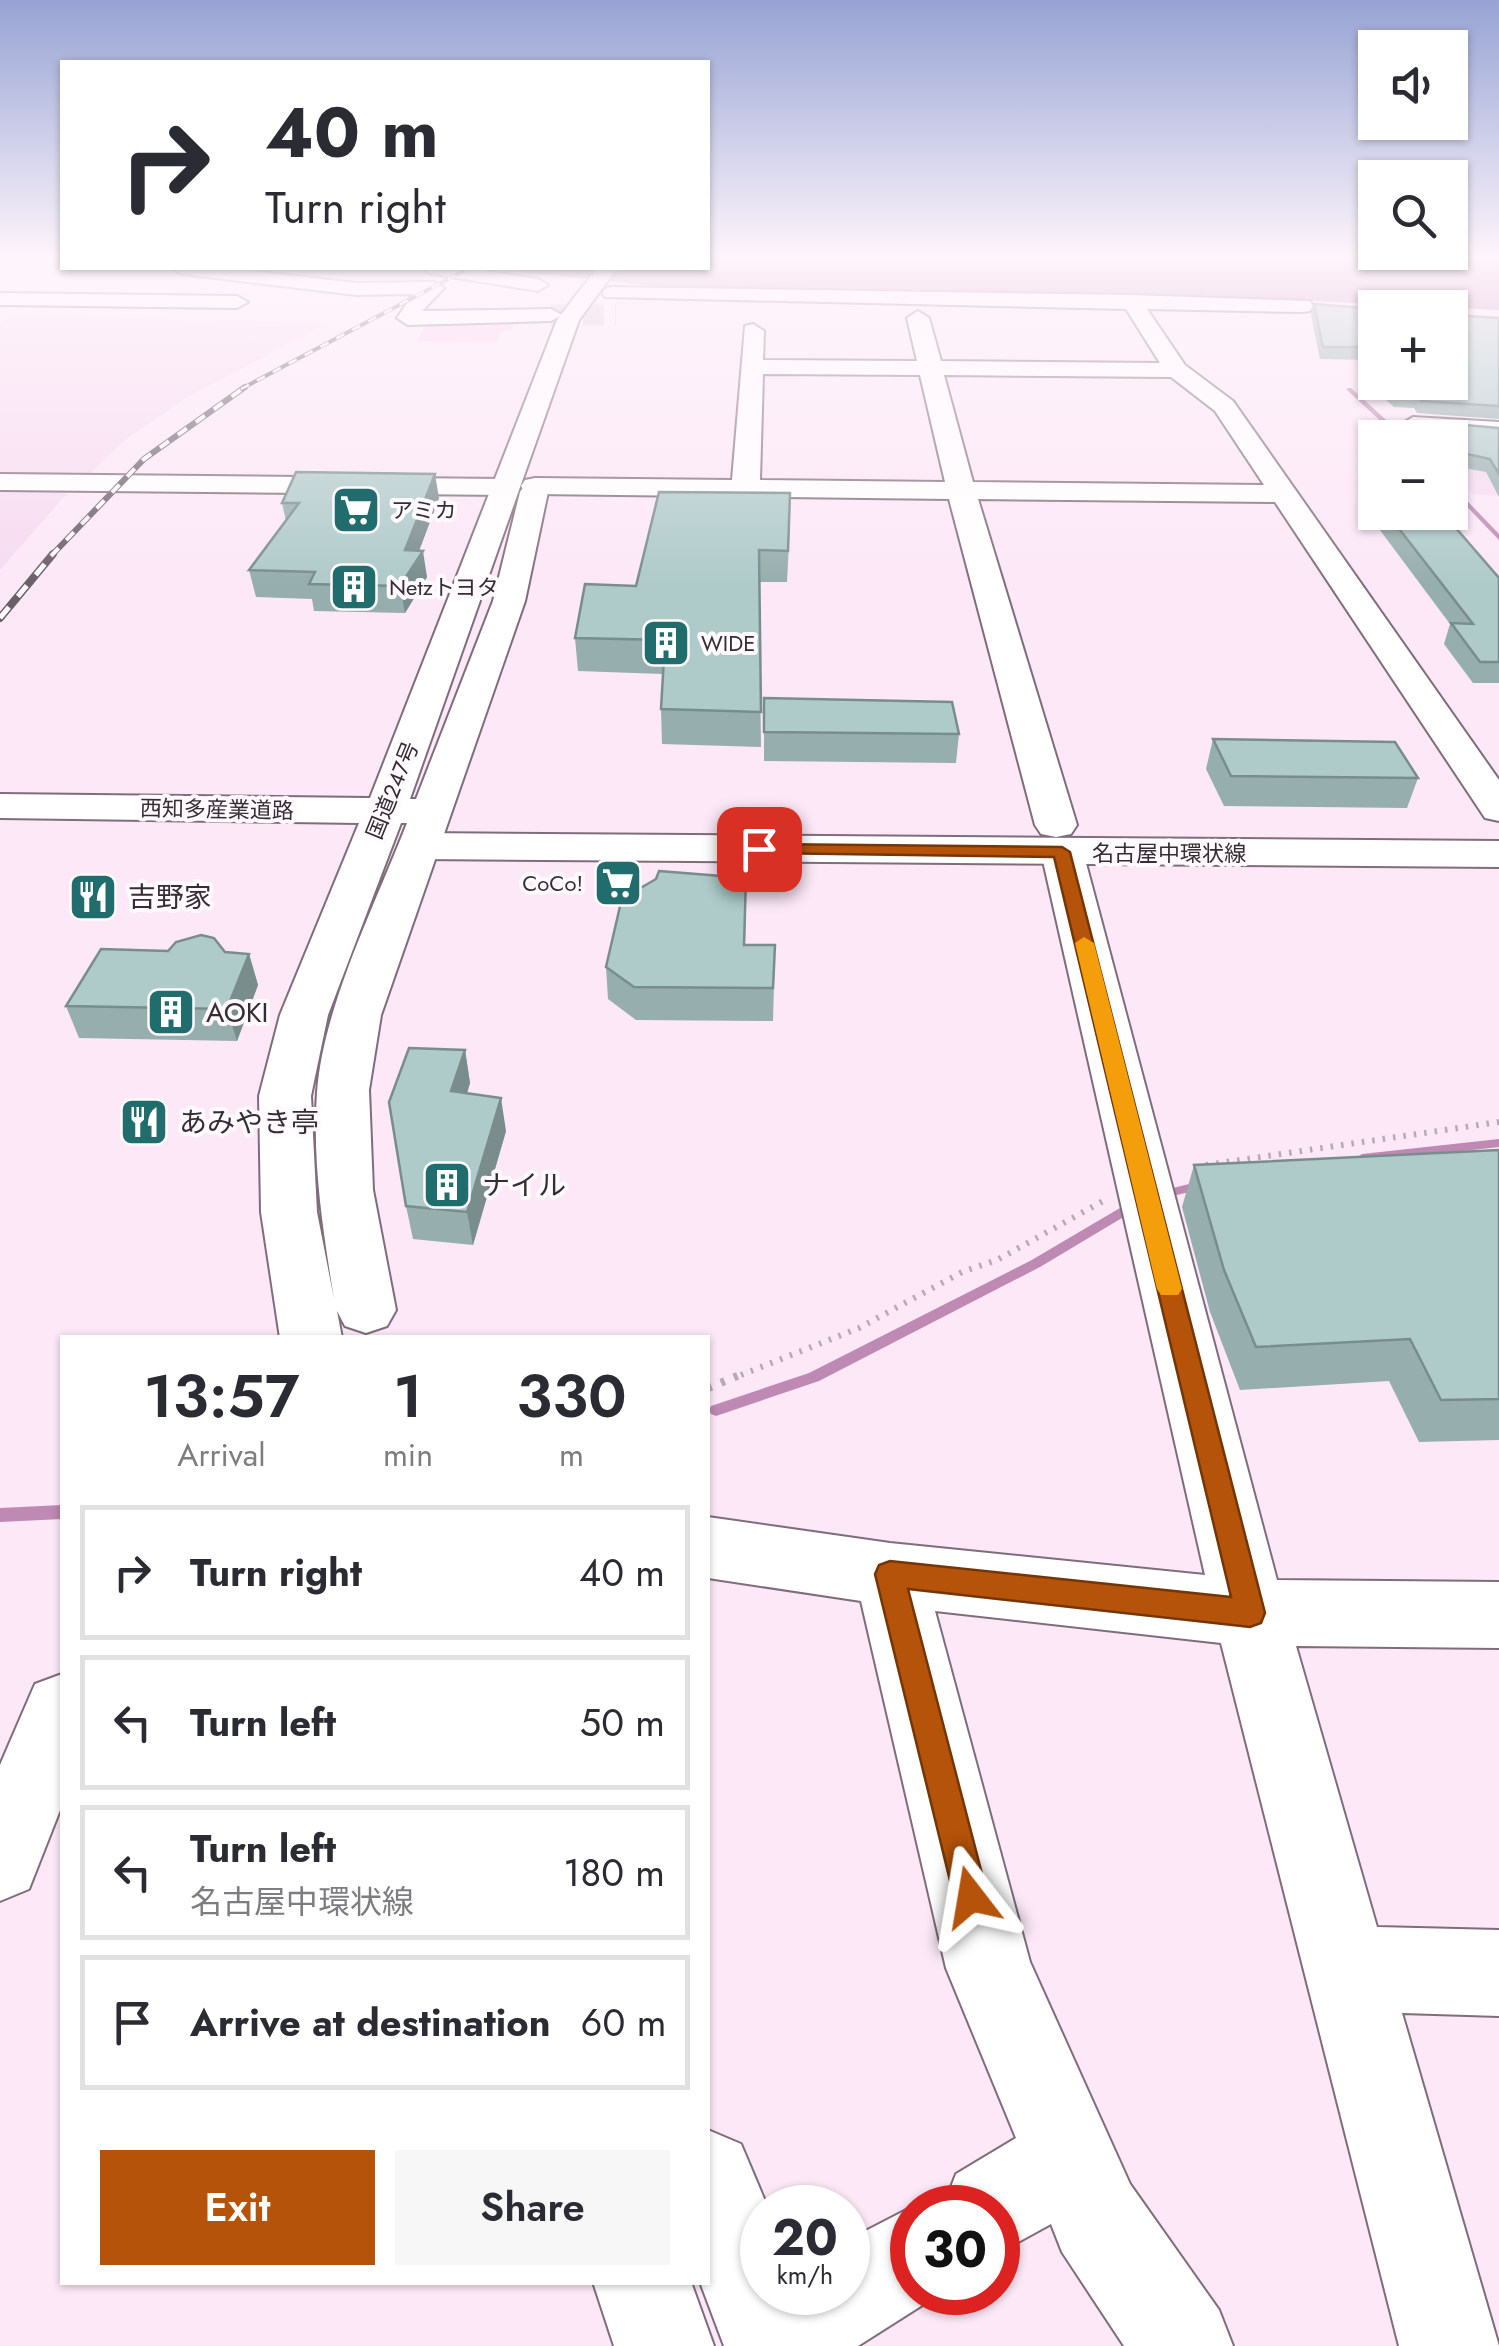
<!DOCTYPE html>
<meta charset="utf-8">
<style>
body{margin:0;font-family:Jost,"Noto Sans JP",sans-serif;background:#f7f7f7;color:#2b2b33;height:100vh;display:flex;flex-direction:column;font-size:38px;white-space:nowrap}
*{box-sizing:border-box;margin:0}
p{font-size:32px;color:#7c7c81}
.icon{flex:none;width:55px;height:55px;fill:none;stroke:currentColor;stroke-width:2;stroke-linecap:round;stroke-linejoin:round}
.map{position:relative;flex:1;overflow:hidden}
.side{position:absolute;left:60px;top:1335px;width:650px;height:950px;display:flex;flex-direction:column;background:#fff;border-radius:0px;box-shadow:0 2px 8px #0004}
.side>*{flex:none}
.banner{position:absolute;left:60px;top:60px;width:650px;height:210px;border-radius:0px;box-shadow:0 2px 8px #0004;background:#fff;color:#2b2b33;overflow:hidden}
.controls{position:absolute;left:1358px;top:30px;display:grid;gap:20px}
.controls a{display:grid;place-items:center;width:110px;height:110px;border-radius:0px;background:#fff;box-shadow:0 2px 8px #0004;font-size:50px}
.speed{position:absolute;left:740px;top:2185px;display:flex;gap:20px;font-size:50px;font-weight:700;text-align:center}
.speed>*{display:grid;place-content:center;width:130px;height:130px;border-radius:50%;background:#fff;box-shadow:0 2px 8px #0004;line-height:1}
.speed small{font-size:25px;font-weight:400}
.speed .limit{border:15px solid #d22;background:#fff;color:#111}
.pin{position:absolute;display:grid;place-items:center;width:85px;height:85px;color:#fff;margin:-42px;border-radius:20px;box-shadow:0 5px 15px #0006}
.me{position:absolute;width:110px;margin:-55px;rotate:346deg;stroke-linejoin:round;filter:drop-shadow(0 0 8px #0008)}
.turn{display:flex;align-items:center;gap:35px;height:210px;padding:0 40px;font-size:45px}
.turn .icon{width:130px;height:130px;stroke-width:2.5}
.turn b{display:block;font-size:70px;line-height:85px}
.eta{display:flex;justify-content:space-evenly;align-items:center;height:170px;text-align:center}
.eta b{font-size:60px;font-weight:600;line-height:70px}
.primary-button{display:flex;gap:20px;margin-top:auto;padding:20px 40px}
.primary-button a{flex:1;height:115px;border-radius:0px;background:#b45309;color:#fff;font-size:40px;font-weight:600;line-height:115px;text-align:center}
.primary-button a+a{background:#f7f7f7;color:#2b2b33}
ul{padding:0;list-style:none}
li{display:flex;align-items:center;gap:30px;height:135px;margin:0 20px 15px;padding:0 20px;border:5px solid #e1e1e2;border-radius:0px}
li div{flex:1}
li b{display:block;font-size:38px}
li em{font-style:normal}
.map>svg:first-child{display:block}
.built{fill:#f6dbf0}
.green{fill:#fdc8f1}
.water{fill:#be89b3}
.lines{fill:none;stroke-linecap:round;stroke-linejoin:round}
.stream{fill:#be89b3;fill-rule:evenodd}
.minor-tunnel{stroke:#d4c3d0;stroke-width:21;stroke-dasharray:21 11;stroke-linecap:butt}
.minor-casing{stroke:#7f6d7b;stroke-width:4}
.major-casing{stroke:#7f6d7b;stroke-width:4}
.highway-casing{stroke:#7f6d7b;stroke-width:4}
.path-far1{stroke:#b9a9b5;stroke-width:6;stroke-dasharray:2.5 8;stroke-linecap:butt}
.path{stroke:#b9a9b5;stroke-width:8;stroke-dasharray:4 10;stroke-linecap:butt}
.minor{fill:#fff;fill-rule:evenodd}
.major{fill:#fff;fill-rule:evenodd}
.highway{fill:#fff;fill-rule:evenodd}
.rail-far2-casing{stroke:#6b5f68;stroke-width:4}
.rail-far1-casing{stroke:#6b5f68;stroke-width:6}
.rail-casing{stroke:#6b5f68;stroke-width:8}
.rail-far2{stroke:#fffafe;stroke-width:2.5;stroke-dasharray:9;stroke-linecap:butt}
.rail-far1{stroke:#fffafe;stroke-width:4;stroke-dasharray:11;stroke-linecap:butt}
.rail{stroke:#fffafe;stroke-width:5;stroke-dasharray:14;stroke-linecap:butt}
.wall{fill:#96aead}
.shaded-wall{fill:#7a8d8d}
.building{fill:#aecac9;stroke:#7a8d8d;stroke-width:2.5}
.route{fill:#b45309;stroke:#753606;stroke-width:2.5}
.slow{fill:#f59e0b}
.labels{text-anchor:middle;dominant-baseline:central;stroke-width:8;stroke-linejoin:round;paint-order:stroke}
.far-poi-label{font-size:22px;fill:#352d33;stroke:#fffafe;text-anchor:start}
.far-street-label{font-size:22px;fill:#352d33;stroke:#fffafe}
.poi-label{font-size:28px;fill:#352d33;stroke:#fffafe;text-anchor:start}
</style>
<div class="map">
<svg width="1499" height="2346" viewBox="0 0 1499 2346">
<rect width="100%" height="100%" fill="#fce8f7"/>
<path class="built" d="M13 315 33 317 328 323 186 398 125 440 75 487 0 486V324Z
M1410 427 1499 432V496L1473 494 1450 470V438L1420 437Z
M0 490 69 491 0 570Z"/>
<path class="green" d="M429 322H514L512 331H500L497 342 416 341Z"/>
<path class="water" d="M708 256H1499V310L1230 297 665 287 479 268H708Z"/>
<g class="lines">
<path class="stream" d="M1347 388H1351L1406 438H1399L1347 390Z
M1450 483 1499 534V540L1450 489Z
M1499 1139V1147L1362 1162 1356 1158 1362 1154Z
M1205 1180 1209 1181 1211 1184 1209 1187 1161 1199 1155 1195 1157 1192Z
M1137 1198 1142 1200 1143 1203 1142 1206 1040 1267 819 1381 716 1416 711 1414 709 1410 711 1406 809 1373 1030 1261Z
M62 1505V1519L0 1522V1508Z"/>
<path class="minor-tunnel" d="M551 315H616"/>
<g class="minor-casing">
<path id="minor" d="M172 268H228L356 283 434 282 444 288 422 311 551 309 562 315 551 321 408 325 397 318 413 294 356 295 182 274Z
M422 268H466L538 279 548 285 538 291 432 274Z
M612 287 1131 295 1310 301 1313 306 1310 311 1302 312 1147 309 1185 365 1233 401 1499 780V821L1485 818 1275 502 978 499 1077 825 1071 834 1056 837 1041 834 1035 825 949 499 535 494 525 492 521 486 525 480 535 478 732 480 745 326 753 324 764 331 763 360 917 361 907 318 918 311 929 318 941 361 1160 363 1126 309 605 297 602 293 605 289ZM763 374 920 375 945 482 760 480ZM944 375 1171 377 1215 411 1264 485 973 482Z
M0 293 237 296 248 302 237 308 0 305Z
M1413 417 1499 422V438L1404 430 1400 425Z
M0 474 504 479 514 481 518 487 514 493 504 495 0 490Z
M1062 839 1077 843 1083 852 1277 1580 1499 1582V1648L1296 1646 1377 1927 1499 1930V2016L1402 2013 1499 2346H1399L1221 1643 935 1611 1030 1962 1130 2184 1219 2310 1233 2346H1124L1062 2252 1051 2224 998 2253V2208H943L956 2174 1016 2138 946 1968 861 1601 708 1578V1517L890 1543 1205 1575 1041 852 1047 843Z
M912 2207V2292H943L858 2346H724L737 2306 762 2291 848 2292V2240Z"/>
</g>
<g class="major-casing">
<path id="major" d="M420 833 1499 841V867L420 859 405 855 399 846 405 837Z
M708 2130 741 2144 768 2208H762V2292H802L824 2346H724L700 2282H708Z
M593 2282H691L714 2346H614Z"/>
</g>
<g class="highway-casing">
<path id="highway" d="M597 268H617L579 320 410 799H416L493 601 520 492 524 486H544L548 492 525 601 381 1015 369 1090 373 1190 396 1310 387 1326 366 1333 345 1326 337 1311 342 1338H280L261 1212 259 1096 280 1015 359 823 0 818V794L370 798 557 320ZM401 823H407C376 903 323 1007 317 1092 312 1162 323 1230 334 1299L317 1212 311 1096 328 1015Z
M62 1674V1805L29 1889 0 1901V1765L35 1684Z"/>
</g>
<path class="path-far1" d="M1206 1165 1499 1122
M741 1375 859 1328 962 1272 997 1260 1103 1201"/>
<path class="path" d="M708 1388 747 1372"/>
<use href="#minor" class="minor"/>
<use href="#major" class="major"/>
<use href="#highway" class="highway"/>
<g class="rail-far2-casing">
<path id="rail-far2" d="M241 389 469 268"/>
</g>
<g class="rail-far1-casing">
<path id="rail-far1" d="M51 556 144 459 245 387"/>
</g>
<g class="rail-casing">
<path id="rail" d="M0 618 53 554"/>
</g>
<use href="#rail-far2" class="rail-far2"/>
<use href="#rail-far1" class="rail-far1"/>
<use href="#rail" class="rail"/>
</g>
<path class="wall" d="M1314 304 1375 309V374L1369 360 1320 359 1311 315Z
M1453 315 1499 318V419L1417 413 1414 408 1394 407 1386 400 1379 382H1450Z
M1442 423 1499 428V497L1486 472 1453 466 1450 460V438L1438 437Z
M1367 487H1375V512H1442L1499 578V683H1473L1444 644 1450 624 1362 506Z
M439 498 419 551 427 577 405 613 314 611 312 599 256 597 249 570 286 521 282 503Z
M790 523 787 582H759L761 747 662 744 661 709 663 674 578 671 575 638Z
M764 698 959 734 956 763 764 761Z
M1213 739 1418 778 1407 808 1224 806 1206 769Z
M746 909 745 945H775L773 1021 636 1020 608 999 606 967Z
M225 952 249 954 258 985 237 1041 79 1038 66 1006Z
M465 1050 470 1083 467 1093 506 1131 473 1245 413 1239 406 1206Z
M1499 1150V1440L1419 1442 1389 1381 1240 1390 1210 1312 1182 1207 1194 1165Z"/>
<path class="shaded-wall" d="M435 474 439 498 414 564 423 551 427 577 405 613 400 586 405 550Z
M249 954 258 985 237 1041 227 1009Z
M465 1050 470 1083 458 1124 451 1091Z
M501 1098 506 1131 473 1245 467 1212Z"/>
<path class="building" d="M1314 304 1375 309V353L1373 347H1323Z
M1382 305 1439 308H1379Z
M1450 309 1453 315 1499 318V406L1421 401 1418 396 1397 394 1389 387 1387 382H1450Z
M1442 423 1499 428V474L1490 459 1458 452Z
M296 472 435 474 405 550 423 551 400 586 309 584 315 572 249 570 299 503H282Z
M1367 487H1375V498Z
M659 492 790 493 788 551 759 550 761 712 661 709 665 640 575 638 585 584 636 586Z
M1386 512H1442L1499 578V662H1480L1451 623 1473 624Z
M764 698 952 702 959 734 764 732Z
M1213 739 1395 742 1418 778 1231 776Z
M659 871 746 878 744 945H775L773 988 634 987 606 967 624 889 637 890 656 879Z
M201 935 214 938 225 952 249 954 227 1009 66 1006 101 949 168 951 176 942Z
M409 1048 465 1050 451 1091 501 1098 467 1212 406 1206 389 1102Z
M1499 1150V1399L1441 1400 1410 1339 1256 1347 1224 1270 1194 1165Z"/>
<linearGradient id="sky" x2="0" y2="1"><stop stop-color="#97a3d3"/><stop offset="0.44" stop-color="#fef5fb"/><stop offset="1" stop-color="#fef5fb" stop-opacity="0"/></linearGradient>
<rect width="1499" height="584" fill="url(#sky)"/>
<path class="route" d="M759 844 1062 847 1070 852 1265 1613 1261 1623 1250 1627 908 1589 988 1897 983 1909 971 1914 959 1909 954 1897 875 1574 879 1565 890 1561 1231 1597 1054 857 753 853V846Z"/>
<path class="slow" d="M1084 937 1094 943 1182 1289 1178 1295H1161L1157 1289 1075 943Z"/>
<defs>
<g id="supermarket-square" transform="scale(2.5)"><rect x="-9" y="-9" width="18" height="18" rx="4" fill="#216d6d" stroke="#fffafe"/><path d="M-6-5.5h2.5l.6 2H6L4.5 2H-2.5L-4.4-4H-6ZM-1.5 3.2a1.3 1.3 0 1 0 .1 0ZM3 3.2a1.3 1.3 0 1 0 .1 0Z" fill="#fff"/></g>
<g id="building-square" transform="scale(2.5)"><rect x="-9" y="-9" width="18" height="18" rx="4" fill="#216d6d" stroke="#fffafe"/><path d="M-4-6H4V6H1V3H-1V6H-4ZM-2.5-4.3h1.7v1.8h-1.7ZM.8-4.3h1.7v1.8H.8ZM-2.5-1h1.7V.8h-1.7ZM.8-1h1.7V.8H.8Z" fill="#fff"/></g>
<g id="restaurant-square" transform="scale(2.5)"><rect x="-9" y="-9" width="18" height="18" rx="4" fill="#216d6d" stroke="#fffafe"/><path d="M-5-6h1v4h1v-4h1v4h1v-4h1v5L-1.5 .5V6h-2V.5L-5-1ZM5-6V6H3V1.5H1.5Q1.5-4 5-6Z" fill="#fff"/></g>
</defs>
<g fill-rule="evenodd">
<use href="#supermarket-square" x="356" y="510"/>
<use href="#building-square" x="354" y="587"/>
<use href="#building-square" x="666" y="643"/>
<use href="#supermarket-square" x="618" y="883"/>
<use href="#restaurant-square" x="93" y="897"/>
<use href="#building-square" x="171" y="1012"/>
<use href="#restaurant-square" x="144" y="1122"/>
<use href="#building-square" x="447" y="1185"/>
</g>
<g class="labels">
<g class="far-poi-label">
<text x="391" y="510">アミカ</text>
<text x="389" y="587">Netzトヨタ</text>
<text x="701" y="643">WIDE</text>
<text x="583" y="883" text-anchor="end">CoCo!</text>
</g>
<g class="far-street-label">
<text transform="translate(392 790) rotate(-68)">国道247号</text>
<text transform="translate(217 809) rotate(1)">西知多産業道路</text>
<text x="1169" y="853">名古屋中環状線</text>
</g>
<g class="poi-label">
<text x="128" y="897">吉野家</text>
<text x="206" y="1012">AOKI</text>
<text x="179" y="1122">あみやき亭</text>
<text x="482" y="1185">ナイル</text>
</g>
</g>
</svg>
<div class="controls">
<a><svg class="icon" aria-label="sound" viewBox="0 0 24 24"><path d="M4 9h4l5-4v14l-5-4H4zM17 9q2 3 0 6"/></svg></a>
<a><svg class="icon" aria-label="search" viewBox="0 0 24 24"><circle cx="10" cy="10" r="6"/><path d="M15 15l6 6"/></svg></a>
<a>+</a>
<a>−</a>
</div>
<div class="speed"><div>20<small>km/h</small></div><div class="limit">30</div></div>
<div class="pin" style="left:759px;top:849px;background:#d93025"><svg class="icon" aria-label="arrive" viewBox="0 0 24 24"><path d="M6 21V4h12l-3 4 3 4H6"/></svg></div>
<svg class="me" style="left:971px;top:1897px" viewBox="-20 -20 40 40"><path d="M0-17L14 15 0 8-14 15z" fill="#b45309" stroke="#fff" stroke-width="4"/></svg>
<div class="banner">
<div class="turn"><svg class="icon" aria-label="right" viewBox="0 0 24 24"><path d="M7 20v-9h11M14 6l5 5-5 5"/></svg><div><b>40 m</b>Turn right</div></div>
</div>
<section class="side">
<div class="eta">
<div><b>13:57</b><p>Arrival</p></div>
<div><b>1</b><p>min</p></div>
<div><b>330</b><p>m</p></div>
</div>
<ul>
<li><svg class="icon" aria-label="right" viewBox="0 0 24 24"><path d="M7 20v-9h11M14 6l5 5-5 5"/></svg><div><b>Turn right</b></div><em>40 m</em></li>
<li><svg class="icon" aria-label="left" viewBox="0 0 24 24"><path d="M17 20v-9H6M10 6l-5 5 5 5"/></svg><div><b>Turn left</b></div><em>50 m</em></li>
<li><svg class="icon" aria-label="left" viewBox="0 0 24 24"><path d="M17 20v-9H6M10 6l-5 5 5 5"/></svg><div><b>Turn left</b><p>名古屋中環状線</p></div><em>180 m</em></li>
<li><svg class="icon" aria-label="arrive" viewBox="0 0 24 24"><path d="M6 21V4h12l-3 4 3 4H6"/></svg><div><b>Arrive at destination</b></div><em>60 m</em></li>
</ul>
<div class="primary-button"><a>Exit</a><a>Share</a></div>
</section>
</div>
